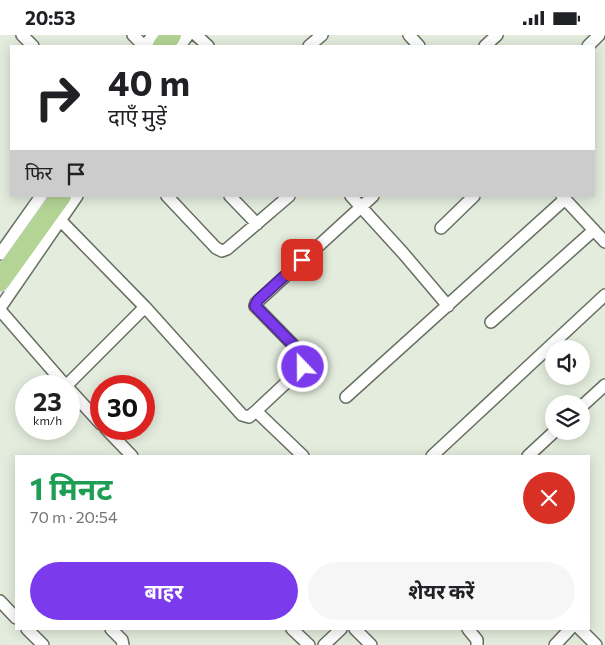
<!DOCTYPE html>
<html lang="hi">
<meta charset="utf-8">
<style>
body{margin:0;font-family:Commissioner,"Noto Sans Devanagari",sans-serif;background:#f6f6f6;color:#202124;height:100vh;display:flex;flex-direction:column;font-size:19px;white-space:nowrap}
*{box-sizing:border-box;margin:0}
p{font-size:16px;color:#757577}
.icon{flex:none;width:28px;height:28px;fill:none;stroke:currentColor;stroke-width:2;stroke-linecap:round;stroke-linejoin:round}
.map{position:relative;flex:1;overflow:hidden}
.panel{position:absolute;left:15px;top:420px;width:575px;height:175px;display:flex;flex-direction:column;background:#fff;border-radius:0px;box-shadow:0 2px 12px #0003}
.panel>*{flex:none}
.banner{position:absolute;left:10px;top:10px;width:585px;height:152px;border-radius:0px;box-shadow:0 2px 12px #0003;background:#fff;color:#202124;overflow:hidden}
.controls{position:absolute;left:545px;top:305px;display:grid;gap:10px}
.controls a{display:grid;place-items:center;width:45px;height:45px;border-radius:50%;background:#fff;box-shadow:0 2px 12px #0003;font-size:25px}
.speed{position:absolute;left:15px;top:340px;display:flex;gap:10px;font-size:25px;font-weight:700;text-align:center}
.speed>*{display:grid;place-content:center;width:65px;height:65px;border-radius:50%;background:#fff;box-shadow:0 2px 12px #0003;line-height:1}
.speed small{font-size:12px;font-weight:400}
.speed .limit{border:8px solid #d22;background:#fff;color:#111}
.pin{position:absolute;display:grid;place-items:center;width:42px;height:42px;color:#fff;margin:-21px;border-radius:10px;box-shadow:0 2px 8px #0006}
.me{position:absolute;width:55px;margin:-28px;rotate:338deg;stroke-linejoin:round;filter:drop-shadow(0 0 4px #0008)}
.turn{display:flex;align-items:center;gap:18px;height:105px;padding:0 15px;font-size:22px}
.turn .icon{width:65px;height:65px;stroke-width:2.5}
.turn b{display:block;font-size:35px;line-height:42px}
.then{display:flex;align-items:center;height:48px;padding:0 15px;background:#0003;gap:10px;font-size:19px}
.round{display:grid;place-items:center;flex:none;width:52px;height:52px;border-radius:26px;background:#f6f6f6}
.headline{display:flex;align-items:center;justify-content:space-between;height:85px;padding:0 15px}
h1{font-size:30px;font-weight:700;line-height:38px;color:#1e9e55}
.cta{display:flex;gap:10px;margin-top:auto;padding:10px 15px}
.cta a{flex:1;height:58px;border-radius:30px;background:#7c3aed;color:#fff;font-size:20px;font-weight:700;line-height:58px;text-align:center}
.cta a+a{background:#f6f6f6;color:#202124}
.status{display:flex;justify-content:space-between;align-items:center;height:35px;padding:0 25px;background:#fff;direction:ltr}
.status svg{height:14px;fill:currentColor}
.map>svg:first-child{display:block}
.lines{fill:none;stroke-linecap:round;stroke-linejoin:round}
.street-casing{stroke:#676f61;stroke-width:14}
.highway-casing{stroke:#cfcfce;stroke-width:22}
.street{stroke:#fff;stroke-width:11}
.highway{stroke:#b3d495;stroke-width:20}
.route-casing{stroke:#51269a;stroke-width:12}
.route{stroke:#7c3aed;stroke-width:9}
</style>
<div class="status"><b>20:53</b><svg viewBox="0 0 49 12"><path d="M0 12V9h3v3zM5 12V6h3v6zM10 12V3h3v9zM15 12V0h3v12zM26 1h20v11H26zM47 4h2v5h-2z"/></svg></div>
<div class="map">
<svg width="605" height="610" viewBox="0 0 605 610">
<rect width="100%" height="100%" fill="#e4eddd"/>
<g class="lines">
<g class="street-casing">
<path id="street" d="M22 0 33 11
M133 0 144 11
M196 0 208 11
M409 0 419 11
M145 11 153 0
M180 11 188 0
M309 11 322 0
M485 11 497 0
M588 11 599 0
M167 161 216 213 222 216 227 214 289 161
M230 161 257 189
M351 161 403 218 448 271
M562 161 605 207
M61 186 145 272 242 380 249 382 256 376 303 421
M441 193 474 161
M0 219 41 161
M0 273 77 161
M0 275 66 351
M491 287 594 195
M66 351 145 272
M69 354 101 389
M346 362 565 164
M581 372 605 350
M256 376 303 332 306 327 304 321 255 271 256 268 373 161
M106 394 132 421
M432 421 605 260
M528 421 555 396
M0 566 16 583
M27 594 43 610
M111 594 122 605 123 610
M292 594 309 610
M355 594 371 610
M468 594 477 605V610
M580 594 596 610
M324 610 341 594
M555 610 570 594"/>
</g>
<g class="highway-casing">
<path id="highway" d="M163 11 171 0
M0 246 61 161"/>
</g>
<use href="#street" class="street"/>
<use href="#highway" class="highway"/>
</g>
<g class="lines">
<g class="route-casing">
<path id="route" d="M302 225 258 265 255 271 304 321 306 327 303 332"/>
</g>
<use href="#route" class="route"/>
</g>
</svg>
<div class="controls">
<a><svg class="icon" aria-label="sound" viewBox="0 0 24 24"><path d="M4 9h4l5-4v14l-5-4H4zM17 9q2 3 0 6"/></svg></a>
<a><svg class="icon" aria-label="layers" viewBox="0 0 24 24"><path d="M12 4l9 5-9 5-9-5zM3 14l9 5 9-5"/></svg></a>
</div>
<div class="speed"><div>23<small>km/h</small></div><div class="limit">30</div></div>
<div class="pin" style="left:302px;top:225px;background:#d93025"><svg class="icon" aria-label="arrive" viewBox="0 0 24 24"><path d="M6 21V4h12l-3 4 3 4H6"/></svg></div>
<svg class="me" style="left:303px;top:332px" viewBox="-20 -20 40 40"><circle r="17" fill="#7c3aed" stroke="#fff" stroke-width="3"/><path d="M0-11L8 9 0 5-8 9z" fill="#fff"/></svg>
<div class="banner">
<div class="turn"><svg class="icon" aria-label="right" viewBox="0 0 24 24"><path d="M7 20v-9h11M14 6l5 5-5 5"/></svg><div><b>40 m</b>दाएँ मुड़ें</div></div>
<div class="then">फिर<svg class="icon" aria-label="arrive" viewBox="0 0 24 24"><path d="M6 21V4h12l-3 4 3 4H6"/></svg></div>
</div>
<section class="panel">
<div class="headline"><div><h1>1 मिनट</h1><p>70 m · 20:54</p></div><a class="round" style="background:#d93025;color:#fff"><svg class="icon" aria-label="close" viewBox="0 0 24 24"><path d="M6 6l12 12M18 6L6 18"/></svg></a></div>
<div class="cta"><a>बाहर</a><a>शेयर करें</a></div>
</section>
</div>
